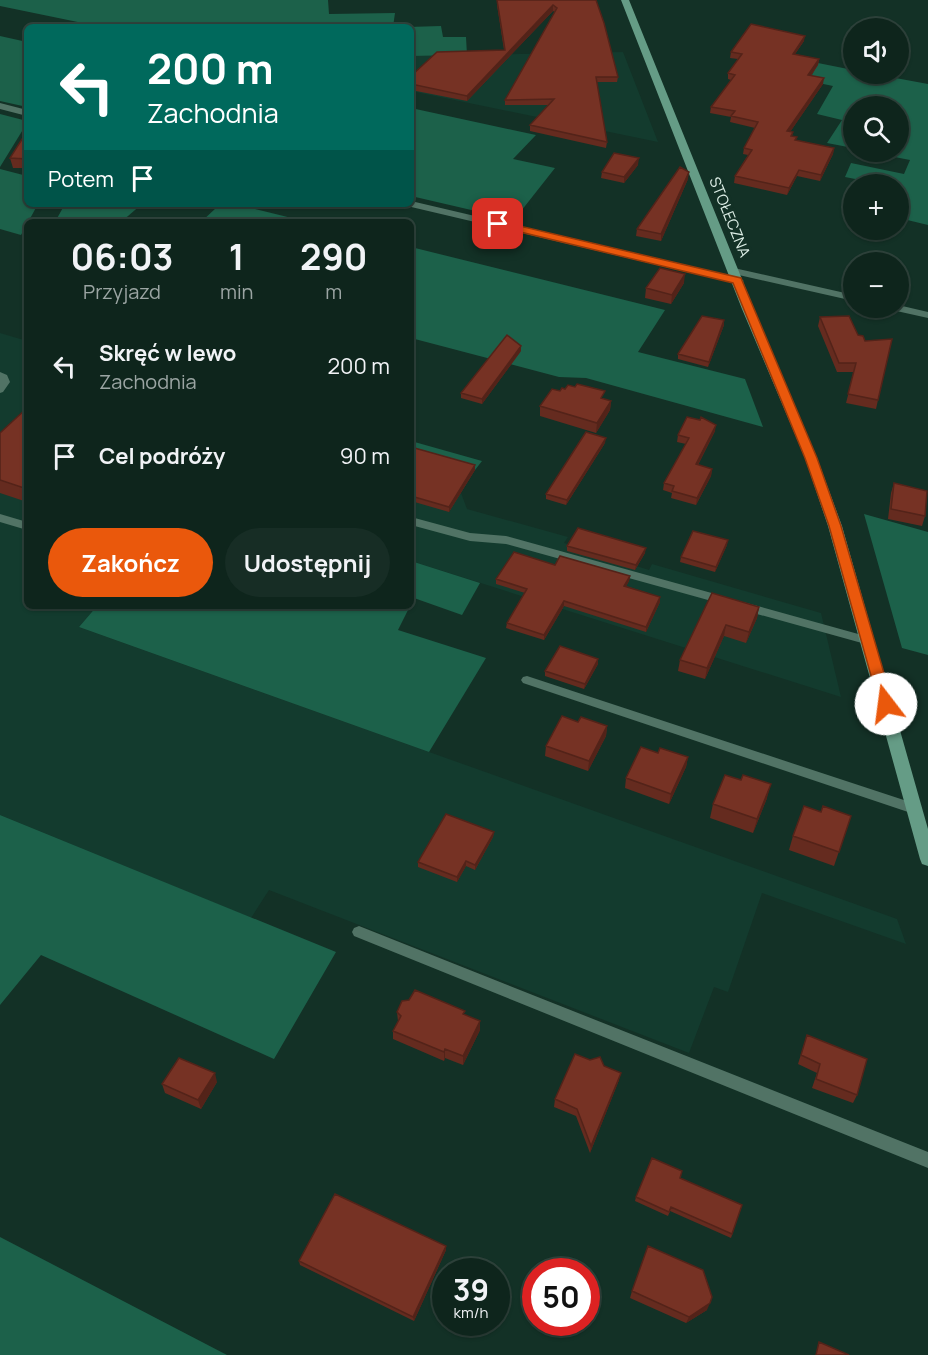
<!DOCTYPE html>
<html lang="pl">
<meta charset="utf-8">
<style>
body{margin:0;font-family:Manrope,sans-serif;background:#172d25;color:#f1f3f6;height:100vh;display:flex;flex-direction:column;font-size:22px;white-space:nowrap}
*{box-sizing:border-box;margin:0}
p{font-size:20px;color:#9ba5a3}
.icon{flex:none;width:33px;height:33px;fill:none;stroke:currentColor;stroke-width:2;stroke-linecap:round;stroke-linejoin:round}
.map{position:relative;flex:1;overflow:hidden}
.side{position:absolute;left:24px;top:219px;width:390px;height:390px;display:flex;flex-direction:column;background:#0e251c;border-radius:9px;box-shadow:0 2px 4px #0004,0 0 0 2px #2e423b}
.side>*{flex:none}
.hud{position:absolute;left:24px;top:24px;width:390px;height:183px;border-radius:9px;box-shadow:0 2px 4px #0004,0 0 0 2px #2e423b;background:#00695c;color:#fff;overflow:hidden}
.controls{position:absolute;left:843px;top:18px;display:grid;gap:12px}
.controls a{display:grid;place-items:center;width:66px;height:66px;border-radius:50%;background:#0e251c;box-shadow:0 2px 4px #0004,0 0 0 2px #2e423b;font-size:30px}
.speed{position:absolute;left:432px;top:1258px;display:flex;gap:12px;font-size:30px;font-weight:700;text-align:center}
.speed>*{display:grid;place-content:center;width:78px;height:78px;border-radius:50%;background:#0e251c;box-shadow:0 2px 4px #0004,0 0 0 2px #2e423b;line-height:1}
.speed small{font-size:15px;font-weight:400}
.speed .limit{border:9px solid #d22;background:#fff;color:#111}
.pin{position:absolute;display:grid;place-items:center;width:51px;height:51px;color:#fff;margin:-26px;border-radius:12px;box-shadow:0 3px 9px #0006}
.me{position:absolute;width:66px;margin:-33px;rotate:345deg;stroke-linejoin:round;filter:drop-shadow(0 0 4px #0008)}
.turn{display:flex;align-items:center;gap:21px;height:126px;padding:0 24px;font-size:27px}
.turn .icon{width:78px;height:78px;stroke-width:2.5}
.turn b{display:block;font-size:42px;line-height:51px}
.then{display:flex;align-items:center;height:57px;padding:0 24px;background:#0003;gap:12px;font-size:22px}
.eta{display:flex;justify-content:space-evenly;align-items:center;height:102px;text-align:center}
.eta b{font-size:36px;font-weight:700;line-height:42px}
.primary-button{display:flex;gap:12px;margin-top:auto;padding:12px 24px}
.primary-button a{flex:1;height:69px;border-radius:36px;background:#ea580c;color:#fff;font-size:24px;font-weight:700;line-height:69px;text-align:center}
.primary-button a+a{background:#172d25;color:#f1f3f6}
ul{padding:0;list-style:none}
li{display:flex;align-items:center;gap:18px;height:90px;padding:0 24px}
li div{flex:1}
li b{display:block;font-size:22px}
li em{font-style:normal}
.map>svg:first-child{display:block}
.built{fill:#133b2e}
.green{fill:#1c614a}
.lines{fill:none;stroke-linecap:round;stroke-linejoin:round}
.lane{fill:#517365;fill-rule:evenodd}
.street{fill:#517365;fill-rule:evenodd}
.secondary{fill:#659c86;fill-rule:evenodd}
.wall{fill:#652b1f}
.shaded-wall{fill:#532319}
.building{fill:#763224;stroke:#532319;stroke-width:1.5}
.route{fill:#ea580c;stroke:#983908;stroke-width:1.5}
.labels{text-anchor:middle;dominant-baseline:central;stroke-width:6;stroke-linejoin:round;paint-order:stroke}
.street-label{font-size:15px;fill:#dff0e8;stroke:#133126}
</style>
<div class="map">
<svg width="928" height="1355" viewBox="0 0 928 1355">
<rect width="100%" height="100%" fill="#133126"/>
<path class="built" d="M623 52 658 142 411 91V56Z
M0 333 27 341V606H97L79 627 897 919 906 944 762 893 728 992 714 987 689 1053 269 890 251 918 0 815Z
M411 452 475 470 461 493 467 509 568 537 564 543 649 570 652 564 821 613 841 697 411 561Z"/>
<path class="green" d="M0 0H328L329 14 395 13 393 27H102L0 6Z
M441 26 443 37H466L467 55 411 56V27H408Z
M0 36 27 42V107L0 101Z
M818 63 853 70 854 74H874L928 84V225L899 218 898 184H881L845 177 851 163 904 174 910 160 869 152H898V106H854L853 148 827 143 842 120 817 114 833 86 809 81Z
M411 108 536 135 513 159 555 168 514 220 411 196Z
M0 114 27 121V123L0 167Z
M0 169 27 176V204H38L21 235 0 229Z
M65 204H142L121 222H55Z
M200 204H234L308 222H201L216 208Z
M411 247 665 310 638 352 745 379 763 427 586 378 559 377 411 338Z
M411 441 482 461 475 470 411 452Z
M864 514 928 532V655L902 648Z
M411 561 480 583 462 615 414 598 411 604Z
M97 606H410L398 630 486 658 429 752 79 627Z
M0 815 336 952 274 1059 41 955 0 1005Z
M0 1237 227 1355H0Z"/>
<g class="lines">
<path class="lane" d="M0 372 7 375 10 382 3 392 0 393Z
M0 514 27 522V530L0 522Z
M411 517 470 533 506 536 726 597 732 601 726 605 506 544 470 541 411 525Z
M743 602 869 637 875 641 869 645 739 609 737 606Z
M527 676 919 805 921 809 919 813 914 814 523 683 521 680 523 677Z
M359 926 928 1152V1168L354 936 352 932 354 928Z"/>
<path class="street" d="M0 103 27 110V116L0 109Z
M411 201 738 278 744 281 738 284 407 206 406 204H411Z
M734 268 854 295V301L730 273 728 271Z
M898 305 928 312V318L892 310 890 308H898Z"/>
<path class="secondary" d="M621 0H629L754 309 817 458 842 526 928 829V866L922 864 920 859 828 526 805 458 742 309Z"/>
</g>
<path class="wall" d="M497 0H596L618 77 617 82H596L607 142 606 148 530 131V125L549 105H505V100L555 12 553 11 467 101 411 90V76L504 50 497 5Z
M804 41 795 54 819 59 818 65 811 76 823 84 790 132H793L792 136 796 140 834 148 833 154 820 181 797 176 787 195 734 183 735 176 748 155 743 154 744 148 755 128 730 122 731 117 710 113 711 107 731 80 728 79V73L738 59 730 58 731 52Z
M27 136V168H13L10 158Z
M638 165 624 183 601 178 602 172Z
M688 179 661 241 636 236 637 229Z
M684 283 671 304 645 298 646 288Z
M849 316 878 400 876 409 846 403 854 372H837L818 326 820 317Z
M724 320V325L708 367 678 359V354Z
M521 351 482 404 461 398V393Z
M604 399 611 401 610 410 596 433 540 416V406Z
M27 408V502L0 493V433Z
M715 431 698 465 712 469 711 476 696 505 671 498 672 493 663 490 664 483 686 444 677 442 678 435Z
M605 443 566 505 546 499V494Z
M411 447 475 470 449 512 411 501Z
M894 483 925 516 922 526 888 519 891 493Z
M727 545 715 572 680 562 681 557Z
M567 546 645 553 635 570 567 551Z
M555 565 630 576 629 581 626 586 660 597V602L646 632 564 606 544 640 506 628 507 623 525 593 496 584V579Z
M712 593 759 607 757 618 746 643 724 636 705 679 678 671 680 660Z
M598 664 584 689 545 676V671Z
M578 722 607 726 606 736 588 771 545 756 546 746Z
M688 757 686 767 669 804 625 788 626 778Z
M767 798 753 833 710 818 713 804Z
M821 812 851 816 834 866 789 850 793 836Z
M494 832 493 837 475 870 466 866 457 882 418 867V862Z
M397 1012 465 1015 480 1021V1030L463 1065 445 1058 444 1061 393 1039V1031L398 1021Z
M807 1035 857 1095 853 1103 812 1088 817 1073 798 1064Z
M604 1066 619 1080 590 1153 576 1116 554 1107 555 1099Z
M217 1082 201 1109 165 1093 162 1084Z
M680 1178 742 1205 731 1238 670 1211 668 1216 635 1201 636 1197Z
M446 1250 414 1321 300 1265 299 1261Z
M632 1291 707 1310 686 1323 630 1298Z"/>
<path class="shaded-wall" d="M553 5V11L467 101V96Z
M805 36 804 41 791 60 793 54Z
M819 59 818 65 807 81 808 75Z
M824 78 823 84 786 138 787 131Z
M834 148 833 154 820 181 821 175Z
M639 158 638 165 624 183V177Z
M799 170 797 176 787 195 789 188Z
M689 172 688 179 661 241V234Z
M685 274 684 283 671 304 672 295Z
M724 320V325L708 367 709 362Z
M521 346V351L482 404V399Z
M611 401 610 410 596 433 597 423Z
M716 425 715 431 695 471 696 464Z
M606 438 605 443 566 505 567 500Z
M475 465V470L449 512V507Z
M712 469 711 476 696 505 697 498Z
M728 540 727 545 715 572 716 567Z
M646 548 645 553 635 570 636 565Z
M630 576 629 581 624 591V586Z
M660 597V602L646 632V627Z
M564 601V606L544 640V635Z
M759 607 757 618 746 643 749 632Z
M726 625 724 636 705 679 707 668Z
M598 659V664L584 689 585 684Z
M607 726 606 736 588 771 589 761Z
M688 757 686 767 669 804 671 794Z
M771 784 767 798 753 833 757 819Z
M494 832 493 837 475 870V865Z
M466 861V866L457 882V877Z
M480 1021V1030L463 1065V1056Z
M445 1049V1058L444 1061V1052Z
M215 1073 217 1082 201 1109 198 1100Z
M621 1073 619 1080 590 1153 591 1146Z
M446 1246V1250L414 1321 413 1317Z
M710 1303 707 1310 686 1323 689 1317Z"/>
<path class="building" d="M497 0H596L604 23 618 77H596L607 142 530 125 554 99 505 100 557 8 553 5 467 96 411 84V76L437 52 505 50Z
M751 24 805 36 793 54 819 59 808 75 824 78 787 131 793 132 791 136 797 137 795 140 834 148 821 175 799 170 789 188 735 176 752 150 744 148 758 122 731 116 735 111 711 107 735 75 728 73 742 54 731 52Z
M24 136H27V159L10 158Z
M614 153 639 158 624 177 602 172Z
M680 167 689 172 661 234 637 229Z
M660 268 685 274 672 295 646 288Z
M702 316 724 320 709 362 678 354Z
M849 316 858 335 863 336 865 341 892 339 878 400 848 394 856 363H839L820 317Z
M507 335 521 346 482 399 461 393Z
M577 384 605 391 601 398 611 401 597 423 540 406 552 389 560 391 562 388 565 389 568 385 575 387Z
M27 408V489L0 480V433Z
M687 417 700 420 701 417 716 425 696 464 712 469 697 498 672 491 674 486 664 483 689 438 678 435Z
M586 432 606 438 567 500 546 494Z
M411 447 475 465 449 507 411 496Z
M894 483 927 491 925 516 891 509Z
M578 528 646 548 636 565 567 546Z
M693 531 728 540 716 567 681 557Z
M514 552 555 565 560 556 630 576 624 586 660 597 646 627 564 601 544 635 507 623 527 589 496 579Z
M712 593 759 607 749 632 726 625 707 668 680 660Z
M560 646 598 659 585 684 545 671Z
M562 716 578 722 581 717 607 726 589 761 546 746Z
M641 747 658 753 660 748 688 757 671 794 626 778Z
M725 775 741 780 743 775 771 784 757 819 713 804Z
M804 806 821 812 823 806 851 816 839 852 793 836Z
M446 814 494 832 475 865 466 861 457 877 418 862Z
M415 990 465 1011 463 1014 480 1021 463 1056 445 1049 444 1052 393 1031 401 1016 397 1012 402 1001 409 1000Z
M807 1035 867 1059 857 1095 816 1079 820 1064 801 1055Z
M575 1054 590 1060 600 1057 604 1066 621 1073 591 1146 577 1109 555 1099Z
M179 1058 215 1073 198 1100 162 1084Z
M652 1158 682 1171 680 1178 742 1205 732 1234 671 1207 669 1212 636 1197Z
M335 1194 446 1246 413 1317 299 1261Z
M648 1246 703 1270 712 1297 710 1303 689 1317 632 1291Z
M819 1342 849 1355H816Z"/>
<path class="route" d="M498 221 741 278 817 458 841 526 893 704 891 708 886 709 879 704 829 526 805 458 733 283 495 226 493 224Z"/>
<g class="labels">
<g class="street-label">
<text transform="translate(730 217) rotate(68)">STOŁECZNA</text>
</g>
</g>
</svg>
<div class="controls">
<a><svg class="icon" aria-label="sound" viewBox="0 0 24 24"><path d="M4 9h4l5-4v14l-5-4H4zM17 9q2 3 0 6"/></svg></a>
<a><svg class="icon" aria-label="search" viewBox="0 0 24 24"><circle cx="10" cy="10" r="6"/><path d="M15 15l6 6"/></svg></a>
<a>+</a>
<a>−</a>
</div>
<div class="speed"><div>39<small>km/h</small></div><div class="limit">50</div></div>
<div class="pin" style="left:498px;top:224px;background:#d93025"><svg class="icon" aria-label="arrive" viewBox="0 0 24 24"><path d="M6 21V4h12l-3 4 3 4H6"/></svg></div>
<svg class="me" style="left:886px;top:704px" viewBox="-20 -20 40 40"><circle r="19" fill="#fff"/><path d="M0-13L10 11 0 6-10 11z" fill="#ea580c"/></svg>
<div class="hud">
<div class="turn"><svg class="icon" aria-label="left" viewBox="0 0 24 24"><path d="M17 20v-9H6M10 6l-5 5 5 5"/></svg><div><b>200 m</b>Zachodnia</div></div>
<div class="then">Potem<svg class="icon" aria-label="arrive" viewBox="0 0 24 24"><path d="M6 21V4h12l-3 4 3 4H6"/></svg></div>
</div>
<section class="side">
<div class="eta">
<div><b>06:03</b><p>Przyjazd</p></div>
<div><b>1</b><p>min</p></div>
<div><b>290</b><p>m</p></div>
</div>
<ul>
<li><svg class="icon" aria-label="left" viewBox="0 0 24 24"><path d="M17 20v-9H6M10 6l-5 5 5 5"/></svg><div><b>Skręć w lewo</b><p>Zachodnia</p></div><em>200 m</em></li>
<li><svg class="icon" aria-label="arrive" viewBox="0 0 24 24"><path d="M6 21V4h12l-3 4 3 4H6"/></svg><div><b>Cel podróży</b></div><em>90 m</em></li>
</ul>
<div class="primary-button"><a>Zakończ</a><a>Udostępnij</a></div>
</section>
</div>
